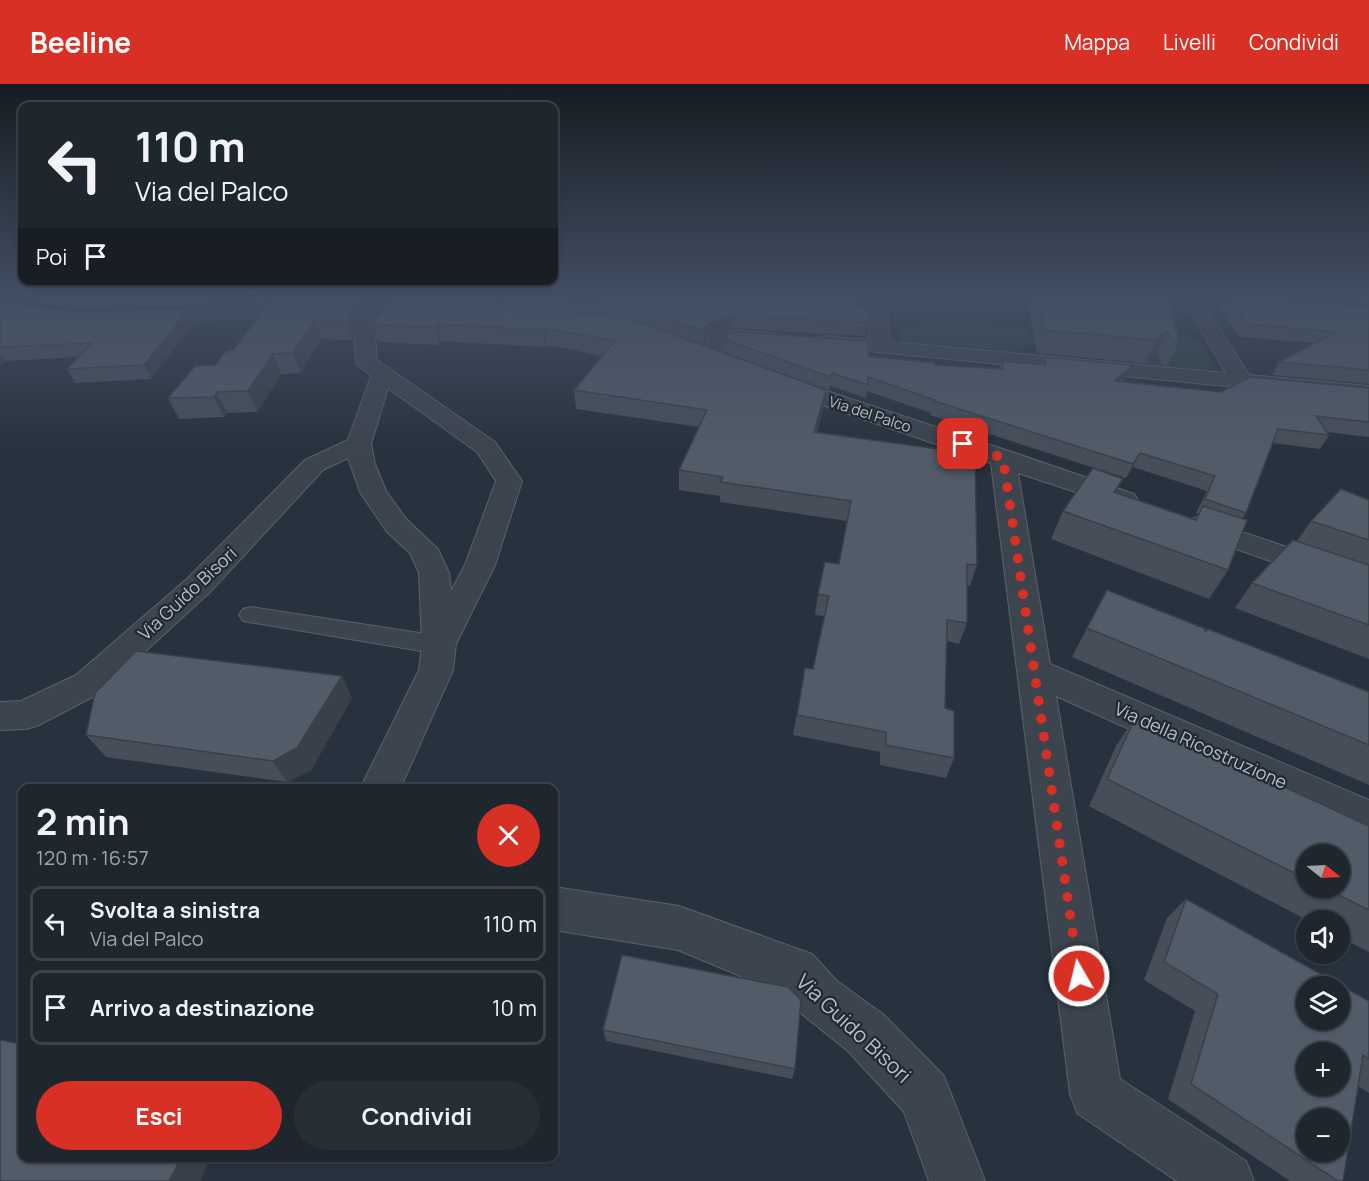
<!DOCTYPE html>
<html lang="it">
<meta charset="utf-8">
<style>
body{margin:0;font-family:Manrope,sans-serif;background:#262e36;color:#f1f3f6;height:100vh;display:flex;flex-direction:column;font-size:22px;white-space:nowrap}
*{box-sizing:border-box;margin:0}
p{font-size:20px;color:#a1a5aa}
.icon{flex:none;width:33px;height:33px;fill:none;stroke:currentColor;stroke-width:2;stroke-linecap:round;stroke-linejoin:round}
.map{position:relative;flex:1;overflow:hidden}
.details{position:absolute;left:18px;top:700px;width:540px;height:378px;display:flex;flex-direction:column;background:#1e262e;border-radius:12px;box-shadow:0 2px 4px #0004,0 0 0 2px #3c434a}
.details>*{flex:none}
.guide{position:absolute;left:18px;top:18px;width:540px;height:183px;border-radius:12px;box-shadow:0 2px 4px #0004,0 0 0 2px #3c434a;background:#1e262e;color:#f1f3f6;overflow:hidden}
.needle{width:39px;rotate:108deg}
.fabs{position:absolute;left:1296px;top:760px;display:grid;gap:12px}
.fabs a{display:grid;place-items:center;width:54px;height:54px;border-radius:50%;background:#1e262e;box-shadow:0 2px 4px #0004,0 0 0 2px #3c434a;font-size:30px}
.pin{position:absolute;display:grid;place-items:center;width:51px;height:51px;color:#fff;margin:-26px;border-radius:12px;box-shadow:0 3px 9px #0006}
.me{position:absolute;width:66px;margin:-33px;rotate:352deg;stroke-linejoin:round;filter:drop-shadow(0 0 4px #0008)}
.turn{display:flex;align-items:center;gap:21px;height:126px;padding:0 18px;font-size:27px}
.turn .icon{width:78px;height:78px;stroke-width:2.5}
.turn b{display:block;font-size:42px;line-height:51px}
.then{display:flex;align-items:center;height:57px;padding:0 18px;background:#0003;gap:12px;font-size:22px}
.round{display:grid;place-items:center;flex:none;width:63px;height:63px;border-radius:32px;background:#262e36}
.headline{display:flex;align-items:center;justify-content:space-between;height:102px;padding:0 18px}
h1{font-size:36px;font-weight:700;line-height:45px}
.primary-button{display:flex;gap:12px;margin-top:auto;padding:12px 18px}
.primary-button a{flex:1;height:69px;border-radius:36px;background:#d93025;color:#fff;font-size:24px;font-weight:700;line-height:69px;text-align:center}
.primary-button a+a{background:#262e36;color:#f1f3f6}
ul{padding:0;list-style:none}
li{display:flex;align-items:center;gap:18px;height:75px;margin:0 12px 9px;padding:0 6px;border:3px solid #3c434a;border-radius:12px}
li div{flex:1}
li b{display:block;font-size:22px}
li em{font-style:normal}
header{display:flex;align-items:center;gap:36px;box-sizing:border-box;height:84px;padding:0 30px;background:#d93025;color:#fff}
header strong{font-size:28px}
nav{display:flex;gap:33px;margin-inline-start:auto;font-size:21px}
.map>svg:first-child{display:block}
.green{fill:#2d4041}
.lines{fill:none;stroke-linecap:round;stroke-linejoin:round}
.service-casing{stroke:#5a626b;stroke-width:2}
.minor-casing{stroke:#5a626b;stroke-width:2}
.service{fill:#3c444e;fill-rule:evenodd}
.minor{fill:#3c444e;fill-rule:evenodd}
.wall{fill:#474e59;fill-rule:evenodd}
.shaded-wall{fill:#394049}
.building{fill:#525b68;stroke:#394049;stroke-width:1.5;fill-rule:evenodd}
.route{stroke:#d93025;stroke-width:10;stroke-dasharray:0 18}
.labels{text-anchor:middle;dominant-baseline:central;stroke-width:4.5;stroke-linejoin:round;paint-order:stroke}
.far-street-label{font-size:15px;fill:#b8bfc8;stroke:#212933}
.street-label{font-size:18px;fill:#b8bfc8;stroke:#212933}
.near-street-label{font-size:21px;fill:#b8bfc8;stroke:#212933}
</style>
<header>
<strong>Beeline</strong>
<nav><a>Mappa</a><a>Livelli</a><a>Condividi</a></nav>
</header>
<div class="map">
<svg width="1369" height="1097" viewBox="0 0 1369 1097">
<rect width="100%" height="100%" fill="#28323e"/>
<path class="green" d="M938 238 1026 244 1027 251 1036 257 1008 270 900 259 898 242H916Z
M1168 252 1199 255 1218 289 1103 278 1102 273 1140 275 1162 271Z"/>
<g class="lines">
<g class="service-casing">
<path id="service" d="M251 523 439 552 448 555 451 561 448 567 439 570 243 537 239 531 243 525Z"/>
</g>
<g class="minor-casing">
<path id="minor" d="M868 214H886L890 258 1226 289 1182 214H1270L1277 219 1275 223 1268 225 1204 220 1249 291 1369 302V316L817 262 814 258 817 254 824 252 869 256Z
M393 218 439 220 441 224 439 228 397 231 375 255 377 276 495 358 522 397 495 481 456 560 453 586 400 705H360L419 586 422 561 419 489 410 469 387 448 360 408 348 374 323 386 210 508 100 609 39 641 26 645 0 646V618L21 617 76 591 188 494 305 376 348 356 371 292 356 279 355 254 376 231 147 237 140 235 137 231 140 227ZM388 304 477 368 496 397 465 481 451 507 449 489 438 465 407 436 386 407 375 380 371 360Z
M734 246 777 250 780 254 777 258C759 263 742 256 725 262L719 278 712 280 705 278 701 274 708 255Z
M784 293 1012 368 1134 410 1138 416 1134 422 1124 424 1018 389 1050 580 1369 716V753L1056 612 1120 995 1246 1077 1254 1097H1177L1077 1029 1070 1010 991 379 776 305 773 300 776 295Z
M1198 433 1369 491V512L1188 448 1184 442 1188 436Z
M554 803 679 822 812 870 837 897 884 931 944 992 985 1097H929L904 1028 848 967 803 931 780 906 743 893 678 866 554 846Z"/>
</g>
<use href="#service" class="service"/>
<use href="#minor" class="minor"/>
</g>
<path class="wall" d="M0 214H214L208 221 82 225Z
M251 214H857V221L867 239 865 252 734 244 707 253 703 260 632 236 826 306 823 325 817 349 977 481 970 502 967 501V539L959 560 947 557 945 624 954 674 946 694 880 681V668L793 651 805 584 813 585 825 532 815 531 818 510 839 480 847 437 720 418V412L679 406V386L699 343 576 325 574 306 603 272 547 261 545 263 441 257 439 261 378 258 372 240 394 216H367L372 232 353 252V256L321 255 301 289 281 290 257 328 227 329 224 333 179 335 168 314 215 281 233 266 267 222 266 219 257 220Z
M1026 214H1169L1179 258 1168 281H1163L1156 270 1145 279 1037 269Z
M1225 214H1254L1369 223V300L1272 291 1279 278 1315 259 1239 253 1220 224Z
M1294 214H1369V220Z
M0 218 74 228 195 238 151 295 75 299 67 285 78 273 5 277 0 281Z
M726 256 868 272 935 281 1000 285 1002 277 1042 281 1044 273 1133 281 1127 294 1123 298 1221 308 1369 304V353L1327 348 1329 351 1320 365 1272 359 1246 429 1242 435 1228 486 1209 515 1051 455 1063 427 1116 409 1195 436 1198 430 1196 429 1207 407 1133 383 1126 394 930 331 931 329 867 307 866 314 830 302 829 306 726 269Z
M1369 416V575L1235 524 1252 499 1297 457 1311 437Z
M1087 544 1205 548 1369 608V701L1072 573Z
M342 592 352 614 311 686 287 698 106 673 86 651Z
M1135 634 1369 742V868L1340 853V837H1309L1089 722 1116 662ZM1306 771 1340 804H1306Z
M1186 815 1369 917V1009L1358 1002 1343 1097H1290L1168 1015 1195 927 1144 896 1167 834Z
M603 946 795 985 792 995 606 957Z"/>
<path class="shaded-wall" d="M205 214H214L208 221Z
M366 214 372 232 353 252V256L347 237V234Z
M189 225 195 238 151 295 144 281Z
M735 231 734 244 707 253 703 260V247L708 240Z
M315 236 321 255 301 289 293 269Z
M437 240 441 257 439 261 435 244Z
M545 244 547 261 545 263 543 246Z
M1166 247 1156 270 1145 279 1156 256Z
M0 270 5 277 0 281Z
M273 270 281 290 257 328 248 307Z
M1133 281 1127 294 1108 310 1114 297Z
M826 306 823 325 811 368 814 348Z
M217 308 227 329 224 333 214 313Z
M1140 369 1133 383 1126 394 1133 380Z
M342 592 352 614 311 686 287 698 273 677Z
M181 1074H211L200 1097H169Z"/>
<path class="building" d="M366 214 347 234V237L315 236 293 269 273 270 248 307 217 308 214 313 168 314 195 282 215 281 226 267 233 266 269 220 266 217Z
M557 214H857V221L867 222V239L735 231 708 240 703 247 633 223Z
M1037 214H1169L1179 258H1174L1166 247 1156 256 1044 246Z
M1228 214H1253L1369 223V286L1279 278 1336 248 1246 240Z
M395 215 472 216 628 234 826 306 814 348 975 370 977 481 967 480V539L947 536 945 624 954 627V674L886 661V648L797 631 805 584 813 585 829 512 818 510 825 478 839 480 851 417 720 398 723 393 679 386 707 326 574 306 615 257 545 244 543 246 437 240 435 244 372 240V238Z
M0 218 74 228 189 225 144 281 67 285 92 259 0 263Z
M737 248 868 257V272L935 279V281L1003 285 1002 277 1046 281 1044 273 1133 281 1114 297 1221 308 1251 293 1369 304V338L1316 332 1329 351 1278 345 1246 429 1205 415 1215 392 1140 369 1133 380 934 317 935 316 868 293V301L832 289 831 293 726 256 727 251Z
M1093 384 1123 395 1114 408 1196 436 1203 422 1247 436 1228 486 1063 427Z
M1341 405 1369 416V456L1311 437Z
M1293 456 1369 481V541L1252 499Z
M1107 506 1206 545 1205 548 1208 545 1369 608V661L1087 544Z
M136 567 342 592 297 664 273 677 86 651 95 609Z
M1135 634 1369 742V826L1325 804H1340V771H1306V795L1107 695Z
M1186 815 1369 917V975L1363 971 1343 1097H1338L1191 1000 1218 910 1164 878ZM1306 903H1340V936H1306ZM1306 969H1340V1002H1306ZM1306 1035H1340V1068H1306Z
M622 871 788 903 801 916 795 985 603 946Z
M0 956 22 960V1074H181L169 1097H0Z"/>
<linearGradient id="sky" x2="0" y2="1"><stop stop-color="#161c22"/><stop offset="0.58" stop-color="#424f63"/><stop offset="1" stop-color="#424f63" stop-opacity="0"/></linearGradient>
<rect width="1369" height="367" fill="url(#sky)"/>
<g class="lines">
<path class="route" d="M963 360 1003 374 1079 892"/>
</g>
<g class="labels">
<g class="far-street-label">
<text transform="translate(870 330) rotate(18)">Via del Palco</text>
</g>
<g class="street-label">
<text transform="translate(187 509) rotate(-43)">Via Guido Bisori</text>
<text transform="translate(1201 661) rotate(24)">Via della Ricostruzione</text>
</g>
<g class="near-street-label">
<text transform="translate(854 944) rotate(43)">Via Guido Bisori</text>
</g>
</g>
</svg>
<div class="fabs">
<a><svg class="needle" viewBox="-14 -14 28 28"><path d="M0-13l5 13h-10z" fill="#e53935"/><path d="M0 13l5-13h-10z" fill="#a1a5aa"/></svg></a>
<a><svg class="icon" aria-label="sound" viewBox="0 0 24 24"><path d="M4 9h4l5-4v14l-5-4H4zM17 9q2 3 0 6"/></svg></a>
<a><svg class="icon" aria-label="layers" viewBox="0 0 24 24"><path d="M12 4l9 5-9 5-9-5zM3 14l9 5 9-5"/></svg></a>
<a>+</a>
<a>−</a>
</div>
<div class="pin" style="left:963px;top:360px;background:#d93025"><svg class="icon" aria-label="arrive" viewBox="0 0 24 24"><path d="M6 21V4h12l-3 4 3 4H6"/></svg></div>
<svg class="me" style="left:1079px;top:892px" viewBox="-20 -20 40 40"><circle r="17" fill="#d93025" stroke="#fff" stroke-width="3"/><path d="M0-11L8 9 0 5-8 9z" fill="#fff"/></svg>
<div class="guide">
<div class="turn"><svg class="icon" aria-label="left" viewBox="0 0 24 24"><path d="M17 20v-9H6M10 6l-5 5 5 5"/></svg><div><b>110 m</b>Via del Palco</div></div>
<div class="then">Poi<svg class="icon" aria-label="arrive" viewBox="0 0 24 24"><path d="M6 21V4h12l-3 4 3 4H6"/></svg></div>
</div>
<section class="details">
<div class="headline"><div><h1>2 min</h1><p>120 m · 16:57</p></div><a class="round" style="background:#d93025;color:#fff"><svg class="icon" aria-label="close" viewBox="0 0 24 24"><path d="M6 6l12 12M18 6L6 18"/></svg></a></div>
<ul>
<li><svg class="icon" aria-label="left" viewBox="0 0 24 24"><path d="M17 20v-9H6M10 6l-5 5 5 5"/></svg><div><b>Svolta a sinistra</b><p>Via del Palco</p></div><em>110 m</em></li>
<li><svg class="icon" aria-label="arrive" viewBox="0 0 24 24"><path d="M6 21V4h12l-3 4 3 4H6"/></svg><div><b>Arrivo a destinazione</b></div><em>10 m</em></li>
</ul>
<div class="primary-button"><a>Esci</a><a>Condividi</a></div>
</section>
</div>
